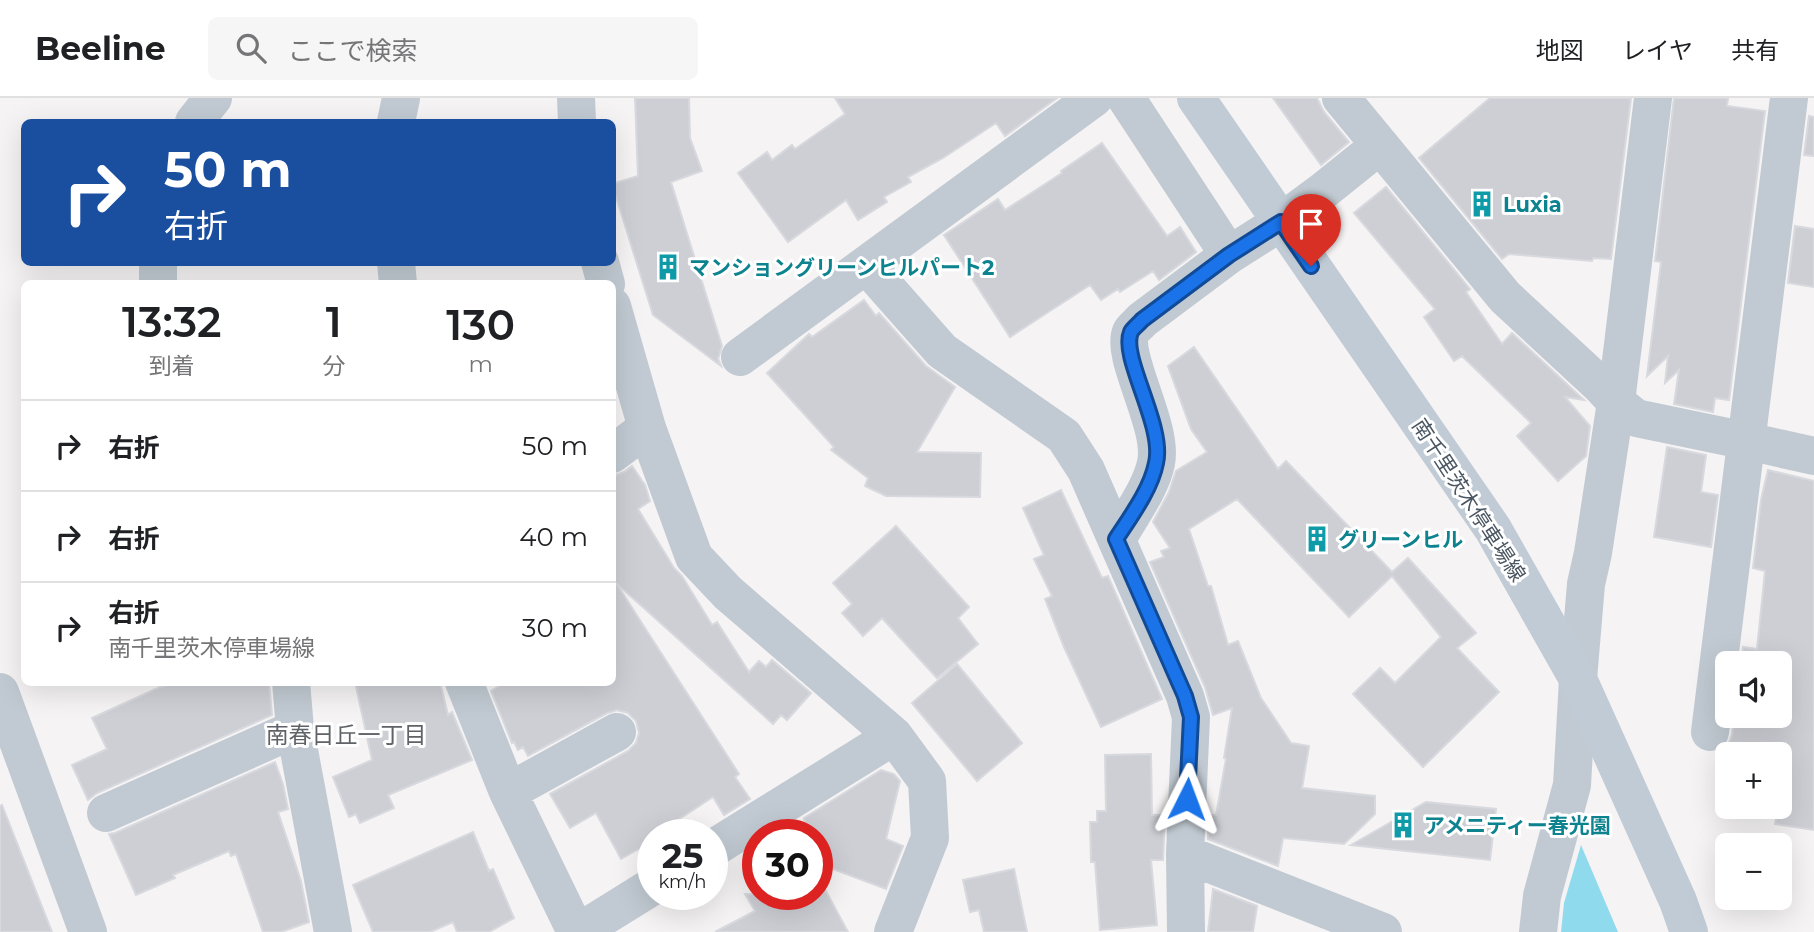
<!DOCTYPE html>
<html lang="ja">
<meta charset="utf-8">
<style>
body{margin:0;font-family:Montserrat,"Noto Sans JP",sans-serif;background:#f6f6f6;color:#202124;height:100vh;display:flex;flex-direction:column;font-size:26px;white-space:nowrap}
*{box-sizing:border-box;margin:0}
p{font-size:23px;color:#757577}
.icon{flex:none;width:38px;height:38px;fill:none;stroke:currentColor;stroke-width:2;stroke-linecap:round;stroke-linejoin:round}
.map{position:relative;flex:1;overflow:hidden}
.drawer{position:absolute;left:21px;top:182px;width:595px;height:406px;display:flex;flex-direction:column;background:#fff;border-radius:10px;box-shadow:0 7px 28px #0002}
.drawer>*{flex:none}
.top-card{position:absolute;left:21px;top:21px;width:595px;height:147px;border-radius:10px;box-shadow:0 7px 28px #0002;background:#1a4fa0;color:#fff;overflow:hidden}
.fabs{position:absolute;left:1715px;top:553px;display:grid;gap:14px}
.fabs a{display:grid;place-items:center;width:77px;height:77px;border-radius:10px;background:#fff;box-shadow:0 7px 28px #0002;font-size:35px}
.speed{position:absolute;left:637px;top:721px;display:flex;gap:14px;font-size:35px;font-weight:700;text-align:center}
.speed>*{display:grid;place-content:center;width:91px;height:91px;border-radius:50%;background:#fff;box-shadow:0 7px 28px #0002;line-height:1}
.speed small{font-size:18px;font-weight:400}
.speed .limit{border:10px solid #d22;background:#fff;color:#111}
.pin{position:absolute;display:grid;place-items:center;width:60px;height:60px;color:#fff;margin:-72px -30px;border-radius:50% 50% 50% 0;rotate:-45deg;box-shadow:0 0 7px #0007}
.pin .icon{rotate:45deg}
.me{position:absolute;width:77px;margin:-38px;rotate:3deg;stroke-linejoin:round;filter:drop-shadow(0 0 5px #0008)}
.turn{display:flex;align-items:center;gap:24px;height:147px;padding:0 28px;font-size:32px}
.turn .icon{width:91px;height:91px;stroke-width:2.5}
.turn b{display:block;font-size:49px;line-height:60px}
.eta{display:flex;justify-content:space-evenly;align-items:center;height:119px;text-align:center}
.eta b{font-size:42px;font-weight:600;line-height:49px}
ul{padding:0;list-style:none}
li{display:flex;align-items:center;gap:21px;height:91px;padding:0 28px;border-top:2px solid #e0e0e0}
li div{flex:1}
li b{display:block;font-size:26px}
li em{font-style:normal}
header{display:flex;align-items:center;gap:42px;box-sizing:border-box;height:98px;padding:0 35px;background:#fff;border-bottom:2px solid #e0e0e0}
header strong{font-size:33px}
nav{display:flex;gap:38px;margin-inline-start:auto;font-size:24px}
.search{width:490px;height:63px;background:#f6f6f6;display:flex;align-items:center;gap:18px;box-sizing:border-box;padding:0 24px;border-radius:10px;color:#757577;font-size:26px}
.map>svg:first-child{display:block}
.water{fill:#90daee}
.building{fill:#cdcfd5;stroke:#d7d9de;stroke-width:2}
.lines{fill:none;stroke-linecap:round;stroke-linejoin:round}
.street{stroke:#c1cad2;stroke-width:38}
.secondary{stroke:#c1cbd6;stroke-width:38}
.route-casing{stroke:#114b97;stroke-width:18}
.route{stroke:#1a73e8;stroke-width:12}
.labels{text-anchor:middle;dominant-baseline:central;stroke-width:6;stroke-linejoin:round;paint-order:stroke}
.culture-label{font-size:21px;font-weight:bold;fill:#0d838f;stroke:#fff;text-anchor:start}
.street-label{font-size:21px;fill:#4a5661;stroke:#fff}
.neighbourhood-label{font-size:23px;fill:#5f6368;stroke:#fff}
</style>
<header>
<strong>Beeline</strong>
<div class="search"><svg class="icon" aria-label="search" viewBox="0 0 24 24"><circle cx="10" cy="10" r="6"/><path d="M15 15l6 6"/></svg>ここで検索</div>
<nav><a>地図</a><a>レイヤ</a><a>共有</a></nav>
</header>
<div class="map">
<svg width="1814" height="834" viewBox="0 0 1814 834">
<rect width="100%" height="100%" fill="#f5f3f3"/>
<path class="water" d="M1581 747 1618 834H1561L1564 805Z"/>
<path class="building" d="M635 0H689L690 40 702 73 671 84 722 248 718 261 721 268 653 217 612 86 638 78Z
M835 0H1057L1005 38 996 25 943 60 908 79 911 84 884 99 887 104 858 122 846 102 788 144 738 75 767 54 772 62 792 47 795 51 845 16Z
M1273 0H1317L1324 14 1349 44 1321 67Z
M1490 0H1631L1611 161 1593 160 1592 163 1509 156 1502 161 1419 60Z
M1674 0H1728L1727 8 1765 13 1729 302 1715 300 1713 314 1674 306 1679 272 1665 285 1668 258 1647 278 1661 164 1655 163Z
M1809 18 1814 19V58L1804 57Z
M1102 45 1167 138 1180 129 1196 154 1159 182 1153 173 1120 194 1118 191 1101 202 1090 187 1010 239 944 137 998 101 1005 112 1062 75 1061 73Z
M1386 89 1470 191 1466 194 1502 246 1512 235 1584 302 1565 299 1590 328 1586 358 1558 383 1517 338 1531 325 1462 258 1454 263 1424 219 1435 211 1354 115Z
M1795 128 1814 131V189L1788 185Z
M864 202 876 218 879 215 926 268 955 289 917 354 981 355 980 399 886 398 865 388 868 380 831 352 834 349 767 275 809 236 812 239Z
M1194 249 1278 371 1286 363 1392 474 1408 460 1476 535 1457 550 1499 594 1423 669 1353 596 1380 570 1395 585 1441 539 1392 478 1349 519 1237 401 1189 431 1208 488H1211L1228 547 1238 543 1261 600 1291 645 1309 648 1302 690 1375 698V716L1344 746 1283 740 1278 768 1208 741 1209 717H1216L1226 661 1224 660 1232 610 1213 617 1205 589 1150 464 1164 459 1161 453 1170 450 1153 424 1169 394 1176 373 1207 354 1191 331 1168 268Z
M1667 349 1706 357 1701 394 1718 397 1711 449 1654 439Z
M632 368 645 387 650 403 638 411 674 470 682 478 712 527 717 524 749 574 759 563 766 569 772 562 811 595 787 622 781 617 773 626 616 485 739 676 735 679 750 701 724 717 713 699 667 729 670 734 665 737H653V743L621 761 596 715 570 730 550 696 628 653 636 645 639 635 636 623 628 615 617 612 607 615 528 658 523 649 518 652 514 644 512 645 491 593 506 584H612V378L624 374Z
M1768 372 1814 383V732L1775 726 1778 709H1780V699L1786 663 1780 662V656H1759L1728 647 1732 637 1734 618H1780V565H1741L1743 549 1757 551 1765 473 1753 470 1761 402Z
M1061 392 1102 480 1108 478 1162 601 1101 629 1064 549 1045 501 1052 498 1034 461 1044 457 1023 410Z
M896 428 969 509 958 520 978 546 937 580 882 520 863 538 842 515 852 506 833 485Z
M957 566 1022 645 977 683 912 605Z
M181 584H269L272 617 97 695 88 702 72 667 107 651 92 620 160 589Z
M355 584H440L448 617 452 614 472 662 388 697 394 710 360 725 356 716 349 719 333 679 372 662Z
M1151 656 1152 717H1165L1163 762H1151L1157 827 1100 832 1095 764H1091L1090 724H1097V713H1106L1105 657Z
M275 664 283 686 288 711 278 714 301 783 309 824 281 834H263L236 756 231 758 229 753 173 777 175 780 136 797 109 736 115 735Z
M881 672 894 676 900 683 886 741 903 748 886 791 817 765V737H812L804 722V720Z
M1426 704 1496 711 1490 762 1351 747Z
M2 707 52 834H0V708Z
M473 734 489 773 493 771 514 820 489 834H457L453 824 430 834H373L353 787Z
M1014 771 1027 834H984L979 812 970 814 963 782Z
M820 782 848 834H715L755 813 745 796H817V783Z
M1213 791 1257 808 1253 834H1208Z"/>
<g class="lines">
<path class="street" d="M576 0 577 24
M1126 0 1229 157
M1341 0 1505 199 1599 286 1616 304 1636 320 1747 343 1814 358
M194 24 213 0
M396 24 401 0
M158 164V186
M396 164 398 186
M600 164 606 186
M866 167 942 253 1064 338 1086 372 1185 598 1191 619 1185 756 1186 834
M612 208 647 330 694 459 728 495 894 638 927 683 930 740 893 834
M740 259 1094 0
M612 356 647 330
M1117 441C1130 418 1151 390 1156 365 1164 328 1120 259 1131 234 1133 230 1139 226 1142 222L1229 157 1281 124 1323 93 1379 48
M291 584 295 631 333 834
M464 584 508 694 576 834
M0 594 88 834
M1710 634 1789 0
M508 694 617 634
M106 715 295 631
M712 751 894 638
M1185 756 1383 834
M579 834 653 788
M1538 834 1542 798 1572 687 1578 581 1586 486 1593 455 1616 304 1653 0"/>
<path class="secondary" d="M1196 0 1493 431 1578 581 1678 803 1689 834"/>
</g>
<g class="lines">
<g class="route-casing">
<path id="route" d="M1187 701 1191 619 1185 598 1116 441C1131 418 1151 391 1156 365 1165 328 1120 259 1131 234 1133 230 1139 226 1142 222L1229 157 1281 124 1311 168"/>
</g>
<use href="#route" class="route"/>
</g>
<defs>
<g id="building-bare" transform="scale(2.1)"><path d="M-4-6H4V6H1V3H-1V6H-4ZM-2.5-4.3h1.7v1.8h-1.7ZM.8-4.3h1.7v1.8H.8ZM-2.5-1h1.7V.8h-1.7ZM.8-1h1.7V.8H.8Z" fill="#0f9aa8" stroke="#fff" stroke-width="2.5" paint-order="stroke"/></g>
</defs>
<g fill-rule="evenodd">
<use href="#building-bare" x="1482" y="106"/>
<use href="#building-bare" x="668" y="169"/>
<use href="#building-bare" x="1317" y="441"/>
<use href="#building-bare" x="1403" y="727"/>
</g>
<g class="labels">
<g class="culture-label">
<text x="1503" y="106">Luxia</text>
<text x="689" y="169">マンショングリーンヒルパート2</text>
<text x="1338" y="441">グリーンヒル</text>
<text x="1424" y="727">アメニティー春光園</text>
</g>
<g class="street-label">
<text transform="translate(1469 402) rotate(57)">南千里茨木停車場線</text>
</g>
<g class="neighbourhood-label">
<text x="346" y="637">南春日丘一丁目</text>
</g>
</g>
</svg>
<div class="fabs">
<a><svg class="icon" aria-label="sound" viewBox="0 0 24 24"><path d="M4 9h4l5-4v14l-5-4H4zM17 9q2 3 0 6"/></svg></a>
<a>+</a>
<a>−</a>
</div>
<div class="speed"><div>25<small>km/h</small></div><div class="limit">30</div></div>
<div class="pin" style="left:1311px;top:168px;background:#d93025"><svg class="icon" aria-label="arrive" viewBox="0 0 24 24"><path d="M6 21V4h12l-3 4 3 4H6"/></svg></div>
<svg class="me" style="left:1187px;top:701px" viewBox="-20 -20 40 40"><path d="M0-17L14 15 0 8-14 15z" fill="#1a73e8" stroke="#fff" stroke-width="4"/></svg>
<div class="top-card">
<div class="turn"><svg class="icon" aria-label="right" viewBox="0 0 24 24"><path d="M7 20v-9h11M14 6l5 5-5 5"/></svg><div><b>50 m</b>右折</div></div>
</div>
<section class="drawer">
<div class="eta">
<div><b>13:32</b><p>到着</p></div>
<div><b>1</b><p>分</p></div>
<div><b>130</b><p>m</p></div>
</div>
<ul>
<li><svg class="icon" aria-label="right" viewBox="0 0 24 24"><path d="M7 20v-9h11M14 6l5 5-5 5"/></svg><div><b>右折</b></div><em>50 m</em></li>
<li><svg class="icon" aria-label="right" viewBox="0 0 24 24"><path d="M7 20v-9h11M14 6l5 5-5 5"/></svg><div><b>右折</b></div><em>40 m</em></li>
<li><svg class="icon" aria-label="right" viewBox="0 0 24 24"><path d="M7 20v-9h11M14 6l5 5-5 5"/></svg><div><b>右折</b><p>南千里茨木停車場線</p></div><em>30 m</em></li>
</ul>
</section>
</div>
